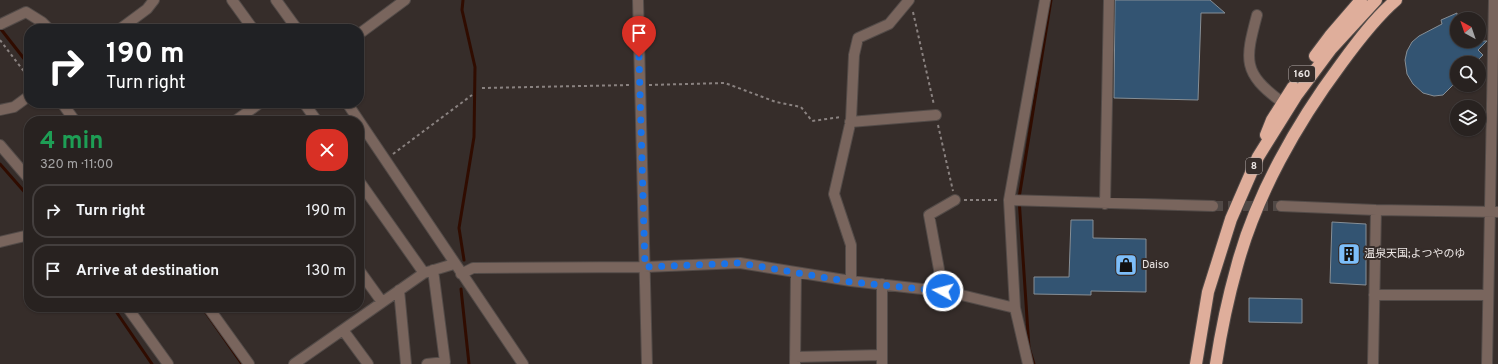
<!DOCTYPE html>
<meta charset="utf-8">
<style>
body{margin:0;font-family:Overpass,"Noto Sans JP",sans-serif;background:#342f2d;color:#f1f3f6;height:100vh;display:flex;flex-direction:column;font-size:15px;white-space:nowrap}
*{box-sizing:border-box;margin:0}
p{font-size:13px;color:#a5a4a5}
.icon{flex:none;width:22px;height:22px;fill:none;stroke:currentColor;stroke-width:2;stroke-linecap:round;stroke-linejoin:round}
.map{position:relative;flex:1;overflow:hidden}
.side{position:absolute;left:24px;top:116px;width:340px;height:196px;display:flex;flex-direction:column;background:#282220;border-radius:16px;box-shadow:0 1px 3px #0004,0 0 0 1px #443f3e}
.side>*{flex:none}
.hud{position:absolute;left:24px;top:24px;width:340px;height:84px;border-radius:16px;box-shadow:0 1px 3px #0004,0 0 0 1px #443f3e;background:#202124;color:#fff;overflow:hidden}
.needle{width:26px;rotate:320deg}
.buttons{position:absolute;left:1450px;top:12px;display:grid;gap:8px}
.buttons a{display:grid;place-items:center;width:36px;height:36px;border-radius:50%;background:#282220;box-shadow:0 1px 3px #0004,0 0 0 1px #443f3e;font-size:20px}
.pin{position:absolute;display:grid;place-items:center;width:34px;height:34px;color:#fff;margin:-41px -17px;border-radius:50% 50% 50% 0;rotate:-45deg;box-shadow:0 0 4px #0007}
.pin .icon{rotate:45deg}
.me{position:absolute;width:44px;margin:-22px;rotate:277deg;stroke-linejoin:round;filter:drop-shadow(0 0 3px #0008)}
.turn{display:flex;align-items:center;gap:14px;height:84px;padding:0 16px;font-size:18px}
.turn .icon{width:52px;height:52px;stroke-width:2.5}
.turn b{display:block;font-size:28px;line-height:34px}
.round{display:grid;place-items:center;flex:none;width:42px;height:42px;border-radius:16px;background:#342f2d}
.summary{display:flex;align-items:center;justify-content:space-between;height:68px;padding:0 16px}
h1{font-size:24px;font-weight:700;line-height:30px;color:#1e9e55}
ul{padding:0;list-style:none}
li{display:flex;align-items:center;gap:12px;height:54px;margin:0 8px 6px;padding:0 8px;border:2px solid #443f3e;border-radius:16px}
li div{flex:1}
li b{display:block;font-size:15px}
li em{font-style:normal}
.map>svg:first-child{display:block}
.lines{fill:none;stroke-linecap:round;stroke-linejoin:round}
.stream{stroke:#300c00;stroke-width:3}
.building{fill:#335472;stroke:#868e95}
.minor-tunnel{stroke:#514946;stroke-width:10;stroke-dasharray:10 5;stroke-linecap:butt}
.minor-casing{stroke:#534b48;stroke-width:12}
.highway-casing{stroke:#534b48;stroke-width:14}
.path{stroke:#8a8280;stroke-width:2;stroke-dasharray:3 3;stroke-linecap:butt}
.minor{stroke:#79655d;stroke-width:10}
.highway{stroke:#dfae9b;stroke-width:12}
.route{stroke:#1a73e8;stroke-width:7;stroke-dasharray:0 12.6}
.labels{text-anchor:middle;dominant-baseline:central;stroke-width:4;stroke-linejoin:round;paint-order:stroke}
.shield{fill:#362d2a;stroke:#b6afad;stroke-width:1}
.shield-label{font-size:10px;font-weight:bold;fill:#ede7e5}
.poi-label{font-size:11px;fill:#ede7e5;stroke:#362d2a;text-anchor:start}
</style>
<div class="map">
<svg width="1498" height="364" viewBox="0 0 1498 364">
<rect width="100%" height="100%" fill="#362d2a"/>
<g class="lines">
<path class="stream" d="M463 0 462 10 475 67 474 137 459 228 464 260
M0 28 29 65
M0 164 29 197
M461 289 469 364
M113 307 152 364
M202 307 242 364
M1034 364 1029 348 1019 198 1051 0"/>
</g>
<path class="building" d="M1115 0H1210L1225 13H1201L1198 100 1114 98Z
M1457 13V41H1487L1478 50 1483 55 1475 63H1457V81L1443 95 1434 96 1423 93 1413 84 1407 74 1405 60 1407 51 1412 42 1419 36 1442 24 1441 20Z
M1071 220H1093V238L1146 239V292L1091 291V295L1034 294V277H1069Z
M1332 222 1366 224V285L1330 283Z
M1249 298 1302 299V323L1249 322Z"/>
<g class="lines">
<path class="minor-tunnel" d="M1213 206H1281"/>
<g class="minor-casing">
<path id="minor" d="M232 0 253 29
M276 0 297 29
M638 0 647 364
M1257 15C1245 60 1242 73 1282 102
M1 24 26 12 42 22 49 29
M120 29 147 9 154 0
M359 34 405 0
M62 103 75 121
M304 103 317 121
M347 103 523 364
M0 110 14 107 29 96
M235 121 260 103
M850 122 936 115
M0 145 29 179
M359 181 424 273
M1009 200 1213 206
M1105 204 1109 0
M1281 206 1376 210 1498 212
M0 242 29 235
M359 270 382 302
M461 274 473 268 645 267 740 263 851 281 949 292 1015 308
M851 281V245L834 194 851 120 854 55 858 38 889 24 909 0
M882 284V364
M399 290 406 364
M943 291 929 215 955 200
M1374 295H1488
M127 307 168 364
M208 307 249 364
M343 330 368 364
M795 357 882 355
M294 364 424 273 454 264
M427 364 445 362 433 270
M795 364 796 272
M1028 364 1015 308 1009 200 1045 0
M1373 364 1376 210
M1487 364 1494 0"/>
</g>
<g class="highway-casing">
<path id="highway" d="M1315 56 1330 36 1361 0
M1266 135 1272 120 1293 87
M1196 364 1208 292 1231 219 1258 157 1296 96 1331 49 1376 0
M1216 364C1221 331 1228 298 1237 266 1256 195 1297 123 1341 64 1357 42 1375 18 1396 0"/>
</g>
<path class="path" d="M913 12 934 105
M0 40 29 78
M649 85 725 83 776 102 801 107 812 121 841 117
M482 88 631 85
M938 125 953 191
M393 154 472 95
M964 200H1000"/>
<use href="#minor" class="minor"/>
<use href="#highway" class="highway"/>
</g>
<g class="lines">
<path class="route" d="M639 57 645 267 740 263 851 282 943 291"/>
</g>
<defs>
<g id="building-square" transform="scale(1.15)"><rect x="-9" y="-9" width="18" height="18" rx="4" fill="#7dbef9" stroke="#362d2a"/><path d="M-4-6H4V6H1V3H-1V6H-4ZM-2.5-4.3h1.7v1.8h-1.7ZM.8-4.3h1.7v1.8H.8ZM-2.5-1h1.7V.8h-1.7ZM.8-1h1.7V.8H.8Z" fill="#111"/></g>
<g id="shop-square" transform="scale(1.15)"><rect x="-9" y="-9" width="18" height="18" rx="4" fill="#7dbef9" stroke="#362d2a"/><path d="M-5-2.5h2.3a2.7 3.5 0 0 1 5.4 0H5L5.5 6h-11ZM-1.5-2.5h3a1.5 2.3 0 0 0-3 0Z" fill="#111"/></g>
</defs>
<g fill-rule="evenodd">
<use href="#building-square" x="1349" y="254"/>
<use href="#shop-square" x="1126" y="265"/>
</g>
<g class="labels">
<g class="shield">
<rect x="1289" y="66" width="26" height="16" rx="3"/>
<rect x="1246" y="158" width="16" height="16" rx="3"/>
</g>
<g class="shield-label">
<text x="1302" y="74">160</text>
<text x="1254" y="166">8</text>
</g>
<g class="poi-label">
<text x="1364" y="254">温泉天国;よつやのゆ</text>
<text x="1142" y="265">Daiso</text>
</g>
</g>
</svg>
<div class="buttons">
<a><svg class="needle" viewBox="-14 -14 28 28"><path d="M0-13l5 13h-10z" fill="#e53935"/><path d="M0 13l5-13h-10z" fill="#a5a4a5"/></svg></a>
<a><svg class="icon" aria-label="search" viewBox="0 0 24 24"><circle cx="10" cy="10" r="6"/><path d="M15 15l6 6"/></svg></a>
<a><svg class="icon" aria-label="layers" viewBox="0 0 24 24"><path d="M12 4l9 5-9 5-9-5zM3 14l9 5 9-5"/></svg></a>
</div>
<div class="pin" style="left:639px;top:57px;background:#d93025"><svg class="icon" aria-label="arrive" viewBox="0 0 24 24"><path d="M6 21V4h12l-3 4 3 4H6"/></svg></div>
<svg class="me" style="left:943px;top:291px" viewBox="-20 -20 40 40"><circle r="17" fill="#1a73e8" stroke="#fff" stroke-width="3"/><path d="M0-11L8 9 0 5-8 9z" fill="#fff"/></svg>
<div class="hud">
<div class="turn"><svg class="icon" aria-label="right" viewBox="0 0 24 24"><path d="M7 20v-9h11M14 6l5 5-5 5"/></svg><div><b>190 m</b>Turn right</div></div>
</div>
<section class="side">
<div class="summary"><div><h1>4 min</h1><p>320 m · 11:00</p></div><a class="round" style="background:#d93025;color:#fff"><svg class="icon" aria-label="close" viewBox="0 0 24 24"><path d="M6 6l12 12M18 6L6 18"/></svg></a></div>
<ul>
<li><svg class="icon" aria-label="right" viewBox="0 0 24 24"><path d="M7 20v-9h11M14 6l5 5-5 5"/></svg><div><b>Turn right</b></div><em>190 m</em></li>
<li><svg class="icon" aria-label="arrive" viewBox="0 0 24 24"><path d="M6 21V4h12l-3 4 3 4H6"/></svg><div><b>Arrive at destination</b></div><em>130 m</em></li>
</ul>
</section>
</div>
